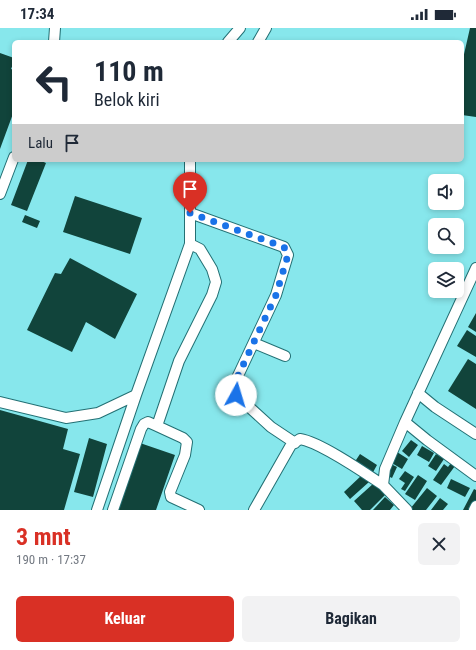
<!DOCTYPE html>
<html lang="id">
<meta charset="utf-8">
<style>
body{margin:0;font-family:"Roboto Condensed",sans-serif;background:#f2f2f3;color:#1f2937;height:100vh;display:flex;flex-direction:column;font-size:15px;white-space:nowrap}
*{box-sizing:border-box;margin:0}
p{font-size:13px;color:#747a83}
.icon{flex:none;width:22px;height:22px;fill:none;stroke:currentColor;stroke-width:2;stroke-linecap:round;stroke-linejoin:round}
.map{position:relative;height:482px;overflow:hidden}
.sheet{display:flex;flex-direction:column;background:#fff;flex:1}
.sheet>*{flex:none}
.hud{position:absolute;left:12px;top:12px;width:452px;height:122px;border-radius:6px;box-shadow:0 2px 6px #0003;background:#fff;color:#1f2937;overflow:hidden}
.fabs{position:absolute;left:428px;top:146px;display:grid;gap:8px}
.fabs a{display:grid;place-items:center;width:36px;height:36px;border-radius:6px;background:#fff;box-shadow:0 2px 6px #0003;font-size:20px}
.pin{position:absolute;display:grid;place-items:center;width:34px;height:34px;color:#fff;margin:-41px -17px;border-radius:50% 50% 50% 0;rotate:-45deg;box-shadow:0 0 4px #0007}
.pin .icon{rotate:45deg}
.me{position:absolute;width:44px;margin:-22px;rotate:6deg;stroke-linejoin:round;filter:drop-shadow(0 0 3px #0008)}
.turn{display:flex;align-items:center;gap:14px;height:84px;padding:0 16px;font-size:18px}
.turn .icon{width:52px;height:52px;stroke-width:2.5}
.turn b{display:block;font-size:28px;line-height:34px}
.then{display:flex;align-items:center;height:38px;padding:0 16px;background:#0003;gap:8px;font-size:15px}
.round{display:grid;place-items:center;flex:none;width:42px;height:42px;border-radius:6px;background:#f2f2f3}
.headline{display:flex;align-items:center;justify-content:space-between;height:68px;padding:0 16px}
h1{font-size:24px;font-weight:700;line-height:30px;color:#d93025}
.action{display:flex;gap:8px;margin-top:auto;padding:8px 16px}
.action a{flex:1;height:46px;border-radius:6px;background:#d93025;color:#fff;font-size:16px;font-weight:700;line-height:46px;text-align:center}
.action a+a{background:#f2f2f3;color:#1f2937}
.status{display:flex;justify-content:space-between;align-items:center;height:28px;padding:0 20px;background:#fff;direction:ltr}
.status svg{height:11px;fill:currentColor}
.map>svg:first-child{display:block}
.building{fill:#11443b}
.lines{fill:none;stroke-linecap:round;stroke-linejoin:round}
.minor-casing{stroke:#237074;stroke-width:12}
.minor{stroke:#fff;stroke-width:10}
.route{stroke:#1a73e8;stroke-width:7;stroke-dasharray:0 12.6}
</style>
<div class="status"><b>17:34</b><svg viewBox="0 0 49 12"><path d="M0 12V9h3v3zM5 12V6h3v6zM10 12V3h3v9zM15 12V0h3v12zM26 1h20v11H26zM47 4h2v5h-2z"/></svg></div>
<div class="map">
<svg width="476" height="482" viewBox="0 0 476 482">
<rect width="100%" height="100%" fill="#87e7ec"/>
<path class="building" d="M470 0H476V89L462 87V35Z
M0 25 14 30V34L11 41 14 42V83L0 121Z
M28 132H39L46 135 27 183 11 177Z
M75 168 142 190 130 226 63 204Z
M25 187 40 193 37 200 22 194Z
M70 230 137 266 115 311 86 294 72 324 27 302 55 245 61 246Z
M476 285V304L468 299Z
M467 302 476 308V329L457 318Z
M468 331 476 336V381L448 363Z
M0 382 68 401 63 421 80 426 64 482H0Z
M89 410 107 416 93 469 74 464Z
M411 412 418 417 409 429 402 423Z
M140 415 175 427 156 482H117Z
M422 418 434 425 429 434 417 427Z
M397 424 408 431 402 441 390 434Z
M360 426 377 437 372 446 354 435Z
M436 426 444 431 436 443 428 438Z
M451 435 455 438 441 457 433 452 444 436 448 439Z
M391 436 397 439 392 450 386 447Z
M405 443 414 449 405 463 401 461 405 455 399 451Z
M362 447 369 454 350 471 344 464Z
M418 447 427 453 415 472 405 466Z
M451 451 470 460 465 469 447 460Z
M374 455 385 467 370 482H362L354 473Z
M427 460 437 468 426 482H412L410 481Z
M474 461 476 462V472L471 482H463Z
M385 469 394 477 390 482H373Z
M440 470 448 476 443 482H431Z"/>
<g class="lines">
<g class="minor-casing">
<path id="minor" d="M54 14 55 0
M228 14 240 0
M258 14 266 0
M0 166 14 129
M190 185 284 219 288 227 276 267 236 352V367L271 399 295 415
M190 216 200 221 212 241 216 254 212 267 179 333 157 398 183 410 187 414 185 427 170 464 171 469 199 482
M254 315 285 328
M418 365 435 379 476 406
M0 374 66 390 98 385 136 367
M405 394 427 412 476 448
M97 482 136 367 190 216V132
M113 482 141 401 144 396 148 394 157 398
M254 482 291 417 300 411C320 414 365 445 383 457
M407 482 383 457 385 441 405 394 476 240
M474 482 476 478"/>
</g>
<use href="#minor" class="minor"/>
</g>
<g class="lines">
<path class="route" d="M190 185 284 219 288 227 276 267 236 352V367"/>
</g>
</svg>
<div class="fabs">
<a><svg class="icon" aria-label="sound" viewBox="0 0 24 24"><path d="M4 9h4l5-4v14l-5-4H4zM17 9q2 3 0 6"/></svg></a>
<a><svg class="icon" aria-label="search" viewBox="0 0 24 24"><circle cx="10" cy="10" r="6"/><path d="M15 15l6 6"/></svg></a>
<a><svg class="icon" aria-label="layers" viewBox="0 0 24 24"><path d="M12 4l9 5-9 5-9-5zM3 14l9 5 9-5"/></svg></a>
</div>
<div class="pin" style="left:190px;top:185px;background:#d93025"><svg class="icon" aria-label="arrive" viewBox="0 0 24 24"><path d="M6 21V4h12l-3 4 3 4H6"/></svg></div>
<svg class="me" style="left:236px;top:367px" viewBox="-20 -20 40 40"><circle r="19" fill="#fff"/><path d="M0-13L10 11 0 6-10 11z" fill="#1a73e8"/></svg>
<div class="hud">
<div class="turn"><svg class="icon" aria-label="left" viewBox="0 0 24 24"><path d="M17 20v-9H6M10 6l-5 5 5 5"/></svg><div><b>110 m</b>Belok kiri</div></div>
<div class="then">Lalu<svg class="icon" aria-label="arrive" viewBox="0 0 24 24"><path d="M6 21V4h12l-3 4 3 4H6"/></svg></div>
</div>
</div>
<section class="sheet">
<div class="headline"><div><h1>3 mnt</h1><p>190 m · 17:37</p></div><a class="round"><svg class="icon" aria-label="close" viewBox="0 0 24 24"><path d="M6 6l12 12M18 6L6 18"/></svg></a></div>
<div class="action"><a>Keluar</a><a>Bagikan</a></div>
</section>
